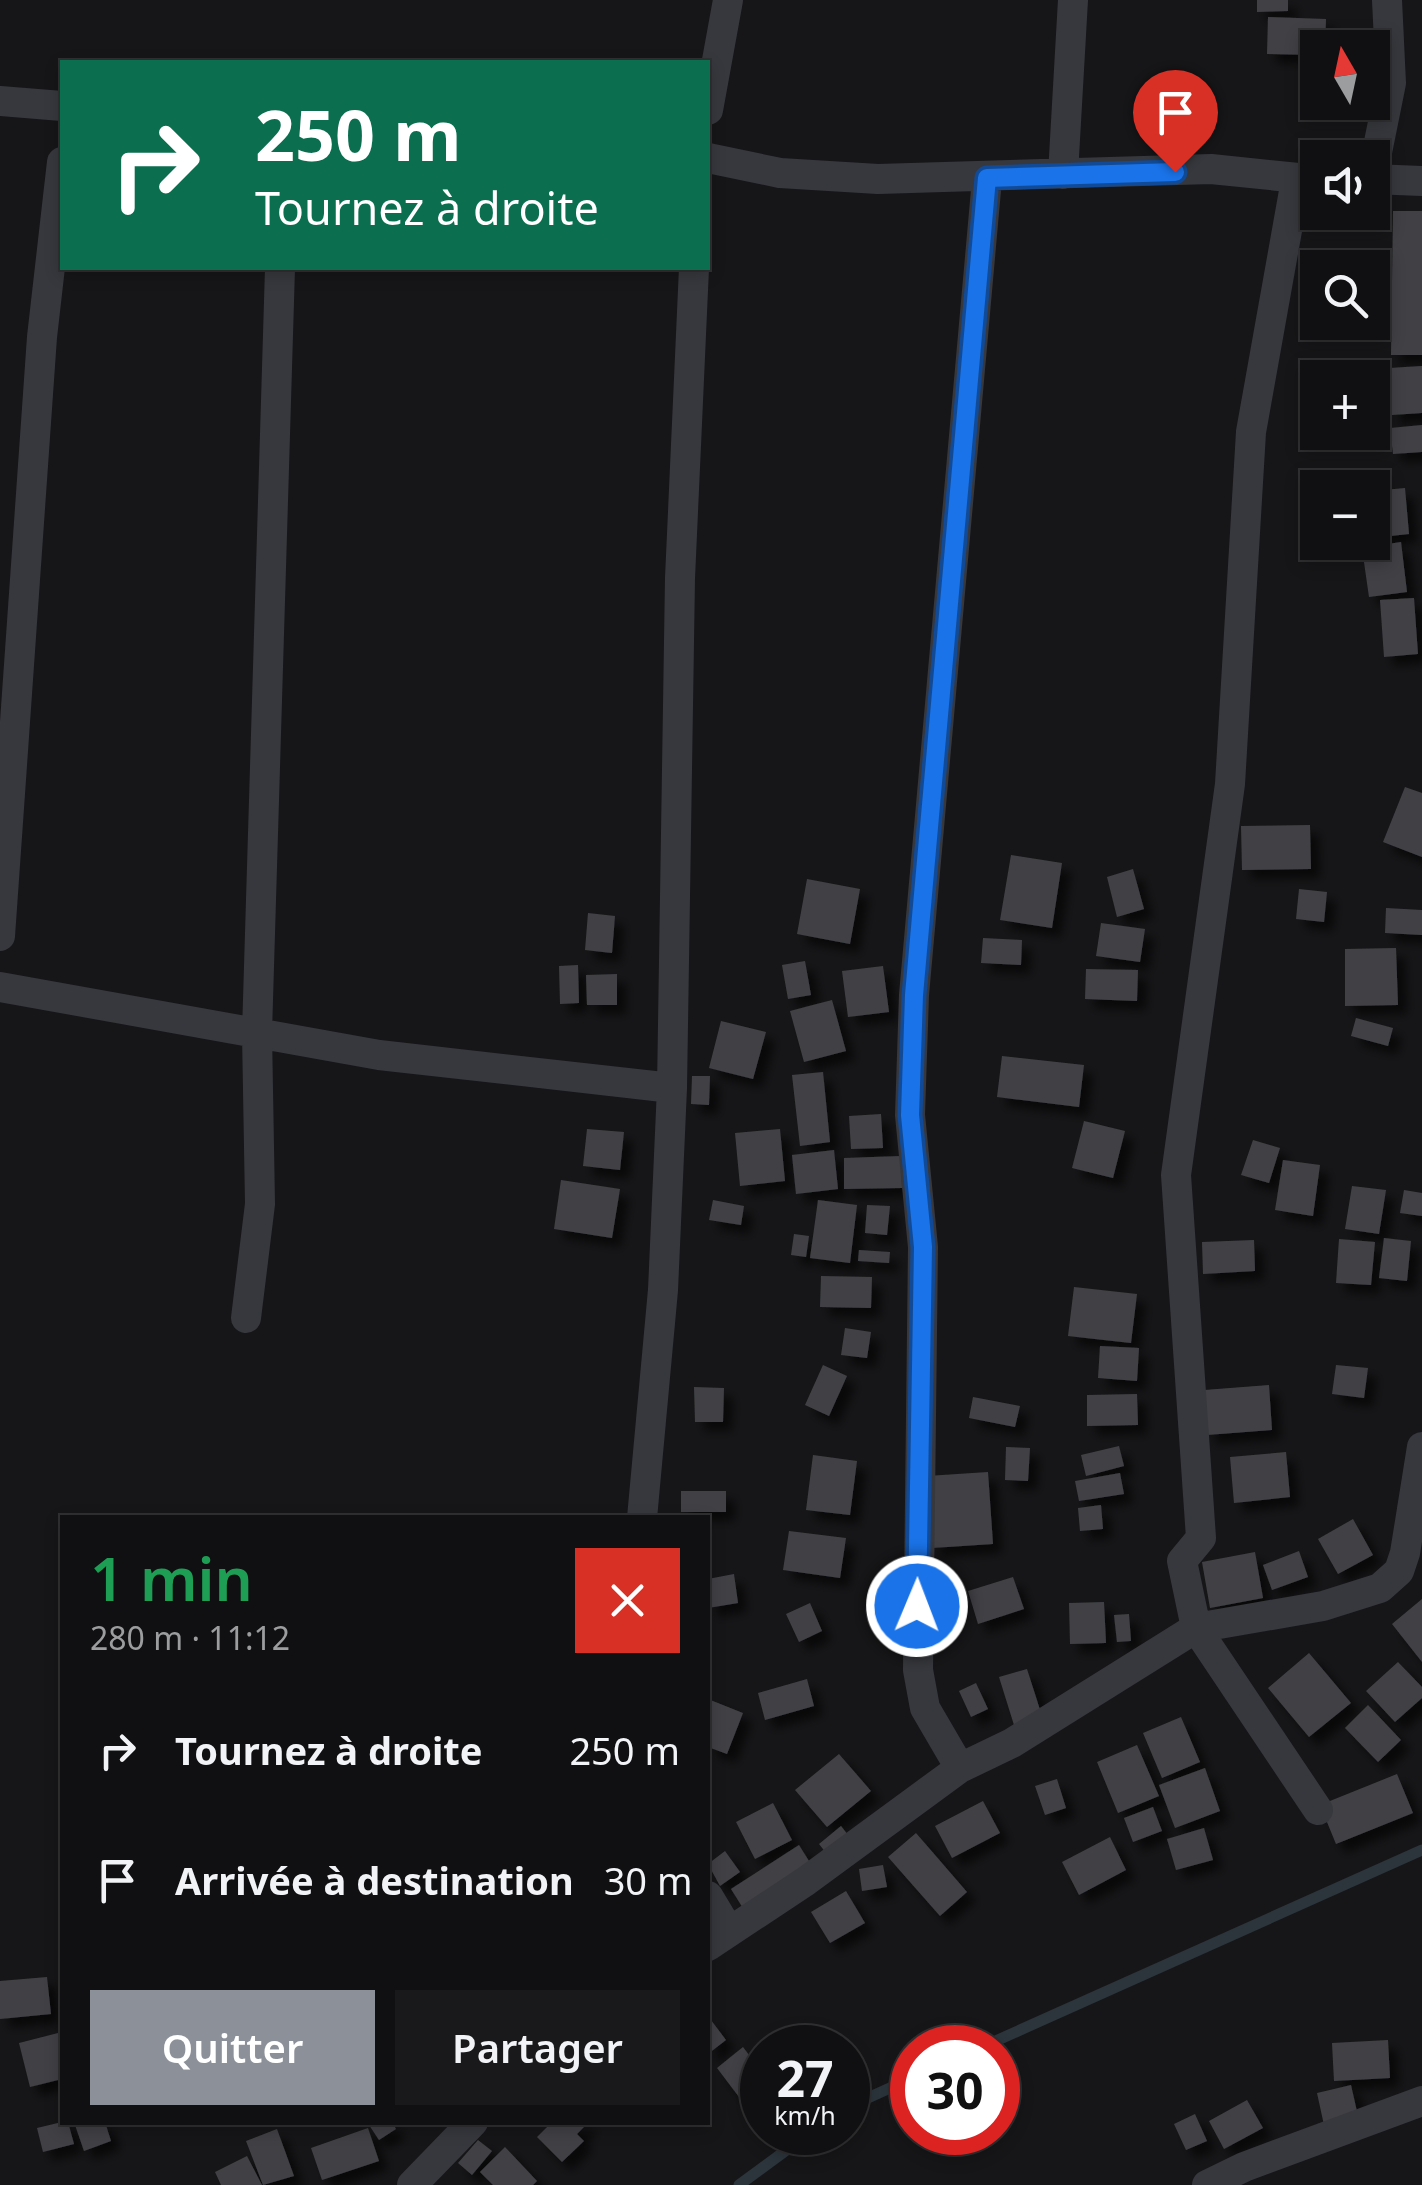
<!DOCTYPE html>
<html lang="fr">
<meta charset="utf-8">
<style>
body{margin:0;font-family:"Noto Sans",sans-serif;background:#19191b;color:#f1f3f6;height:100vh;display:flex;flex-direction:column;font-size:38px;white-space:nowrap}
*{box-sizing:border-box;margin:0}
p{font-size:32px;color:#9c9d9f}
.icon{flex:none;width:55px;height:55px;fill:none;stroke:currentColor;stroke-width:2;stroke-linecap:round;stroke-linejoin:round}
.map{position:relative;flex:1;overflow:hidden}
.details{position:absolute;left:60px;top:1515px;width:650px;height:610px;display:flex;flex-direction:column;background:#101012;border-radius:0px;box-shadow:0 5px 15px #0003,0 0 0 2px #303032}
.details>*{flex:none}
.guide{position:absolute;left:60px;top:60px;width:650px;height:210px;border-radius:0px;box-shadow:0 5px 15px #0003,0 0 0 2px #303032;background:#0b6e4f;color:#fff;overflow:hidden}
.needle{width:65px;rotate:351deg}
.fabs{position:absolute;left:1300px;top:30px;display:grid;gap:20px}
.fabs a{display:grid;place-items:center;width:90px;height:90px;border-radius:0px;background:#101012;box-shadow:0 5px 15px #0003,0 0 0 2px #303032;font-size:50px}
.speed{position:absolute;left:740px;top:2025px;display:flex;gap:20px;font-size:50px;font-weight:700;text-align:center}
.speed>*{display:grid;place-content:center;width:130px;height:130px;border-radius:50%;background:#101012;box-shadow:0 5px 15px #0003,0 0 0 2px #303032;line-height:1}
.speed small{font-size:25px;font-weight:400}
.speed .limit{border:15px solid #d22;background:#fff;color:#111}
.pin{position:absolute;display:grid;place-items:center;width:85px;height:85px;color:#fff;margin:-102px -42px;border-radius:50% 50% 50% 0;rotate:-45deg;box-shadow:0 0 10px #0007}
.pin .icon{rotate:45deg}
.me{position:absolute;width:110px;margin:-55px;rotate:1deg;stroke-linejoin:round;filter:drop-shadow(0 0 8px #0008)}
.turn{display:flex;align-items:center;gap:35px;height:210px;padding:0 30px;font-size:45px}
.turn .icon{width:130px;height:130px;stroke-width:2.5}
.turn b{display:block;font-size:70px;line-height:85px}
.round{display:grid;place-items:center;flex:none;width:105px;height:105px;border-radius:0px;background:#19191b}
.headline{display:flex;align-items:center;justify-content:space-between;height:170px;padding:0 30px}
h1{font-size:60px;font-weight:600;line-height:75px;color:#1e9e55}
.cta{display:flex;gap:20px;margin-top:auto;padding:20px 30px}
.cta a{flex:1;height:115px;border-radius:0px;background:#8c9099;color:#fff;font-size:40px;font-weight:600;line-height:115px;text-align:center}
.cta a+a{background:#19191b;color:#f1f3f6}
ul{padding:0;list-style:none}
li{display:flex;align-items:center;gap:30px;height:130px;padding:0 30px}
li div{flex:1}
li b{display:block;font-size:38px}
li em{font-style:normal}
.map>svg:first-child{display:block}
.lines{fill:none;stroke-linecap:round;stroke-linejoin:round}
.stream{stroke:#2c353c;stroke-width:11}
.building{fill:#404145;filter:url(#shadow)}
.street{stroke:#37383d;stroke-width:30}
.route-casing{stroke:#114b97;stroke-width:25}
.route{stroke:#1a73e8;stroke-width:18}
</style>
<div class="map">
<svg width="1422" height="2185" viewBox="0 0 1422 2185">
<defs>
<filter id="shadow"><feDropShadow dx="9" dy="9" stdDeviation="5" flood-color="#0009"/></filter>
</defs>
<rect width="100%" height="100%" fill="#161618"/>
<g class="lines">
<path class="stream" d="M980 2048 1422 1850
M848 2107 912 2078
M739 2185 811 2132"/>
</g>
<path class="building" d="M1257 0H1288V11L1257 12Z
M1268 17 1326 19 1325 48H1318V55L1267 54Z
M1393 211H1422V355H1391Z
M1422 366V413L1392 415 1389 368Z
M1422 425V452L1393 454 1390 428Z
M1405 488 1409 534 1372 538V491Z
M1401 542 1407 592 1369 597 1362 548Z
M1414 598 1418 654 1384 657 1380 600Z
M1405 787 1422 793V857L1383 842Z
M1310 825 1311 869 1242 870 1241 826Z
M1011 855 1062 863 1052 928 1000 920Z
M1133 869 1144 909 1117 917 1107 877Z
M807 879 860 889 850 944 797 934Z
M1299 889 1327 892 1324 922 1296 919Z
M1386 908 1422 910V935L1385 933Z
M588 913 615 916 612 953 585 950Z
M1101 923 1145 929 1140 962 1096 956Z
M983 938 1022 940 1021 965 981 963Z
M1396 948 1398 1005 1345 1006V949Z
M805 961 811 995 788 999 782 965Z
M578 965 579 1003 560 1004 559 966Z
M883 966 889 1012 848 1017 842 971Z
M1086 969 1138 970 1137 1001 1085 999Z
M617 974V1005H587L586 975Z
M832 1000 846 1051 804 1062 790 1011Z
M1356 1018 1393 1028 1388 1046 1351 1036Z
M721 1021 766 1032 753 1079 709 1068Z
M1002 1056 1084 1065 1079 1107 997 1097Z
M823 1072 830 1142 800 1146 792 1075Z
M692 1076H710L709 1105 691 1104Z
M881 1114 883 1148 851 1149 849 1116Z
M1084 1121 1125 1131 1113 1178 1072 1168Z
M587 1129 624 1132 620 1170 583 1166Z
M780 1129 785 1181 740 1186 735 1133Z
M1253 1140 1280 1148 1269 1183 1241 1175Z
M834 1150 838 1189 796 1194 792 1155Z
M901 1156 902 1188 844 1189V1158Z
M1283 1160 1320 1165 1313 1216 1275 1210Z
M561 1180 620 1189 612 1238 554 1229Z
M1352 1186 1386 1190 1379 1234 1345 1229Z
M1404 1190 1422 1193V1216L1400 1213Z
M713 1200 744 1206 741 1225 709 1220Z
M818 1200 857 1205 850 1263 810 1258Z
M867 1205 890 1206 887 1235 865 1233Z
M794 1234 809 1236 806 1257 791 1255Z
M1384 1238 1411 1241 1407 1281 1379 1278Z
M1339 1239 1375 1242 1371 1285 1336 1283Z
M1254 1240 1255 1271 1203 1274 1202 1242Z
M859 1250 890 1252 889 1263 858 1261Z
M821 1276 872 1277 871 1308 820 1307Z
M1074 1287 1137 1294 1131 1343 1068 1336Z
M845 1328 871 1332 867 1358 841 1355Z
M1100 1346 1139 1348 1137 1381 1098 1378Z
M823 1365 847 1376 829 1416 805 1405Z
M1336 1365 1368 1368 1364 1398 1332 1394Z
M1269 1385 1272 1430 1207 1435 1204 1390Z
M694 1387 724 1388 723 1422H695Z
M1137 1394 1138 1425 1087 1426V1395Z
M973 1397 1020 1406 1015 1427 969 1418Z
M1119 1446 1124 1466 1086 1476 1081 1455Z
M1006 1447 1030 1448 1028 1481 1005 1480Z
M1286 1452 1290 1497 1234 1503 1230 1457Z
M813 1455 857 1461 850 1515 806 1510Z
M988 1472 993 1544 932 1548 927 1476Z
M1120 1473 1124 1494 1079 1501 1075 1481Z
M681 1491H726V1512H681Z
M1101 1505 1103 1529 1080 1531 1078 1508Z
M1353 1519 1373 1555 1338 1574 1318 1539Z
M789 1531 846 1538 840 1578 783 1570Z
M1299 1551 1308 1577 1272 1590 1263 1565Z
M1255 1552 1263 1598 1210 1608 1202 1562Z
M734 1574 738 1603 708 1608V1579Z
M1013 1577 1024 1609 978 1624 968 1591Z
M1422 1599V1662L1392 1624Z
M1104 1602 1106 1643 1070 1644 1069 1603Z
M810 1603 822 1631 799 1642 786 1614Z
M1129 1614 1131 1641 1117 1642 1114 1615Z
M1309 1653 1351 1703 1309 1737 1268 1688Z
M1398 1662 1422 1687V1698L1395 1722 1366 1691Z
M1027 1669 1042 1716 1014 1725 999 1677Z
M807 1679 814 1706 765 1720 758 1693Z
M976 1683 988 1709 971 1717 959 1691Z
M708 1699 743 1713 727 1754 708 1747Z
M1368 1705 1401 1740 1378 1762 1345 1728Z
M1181 1717 1200 1762 1162 1778 1143 1733Z
M1137 1745 1159 1796 1118 1813 1097 1762Z
M839 1754 871 1791 827 1827 795 1790Z
M1205 1768 1220 1811 1175 1828 1159 1785Z
M1397 1774 1413 1813 1336 1844 1320 1805Z
M1057 1779 1066 1808 1045 1815 1035 1786Z
M983 1801 1000 1833 952 1858 935 1826Z
M773 1803 792 1840 755 1859 736 1822Z
M1153 1807 1162 1831 1133 1842 1124 1818Z
M841 1826 852 1840 830 1858 819 1844Z
M1204 1828 1213 1860 1176 1870 1167 1839Z
M916 1833 967 1892 940 1916 888 1857Z
M1110 1837 1126 1870 1079 1895 1062 1862Z
M799 1845 814 1869 746 1913 731 1889Z
M725 1851 740 1872 720 1886 708 1864Z
M883 1865 887 1887 862 1891 859 1869Z
M846 1891 865 1923 830 1943 811 1912Z
M47 1977 51 2014 0 2019V1981Z
M708 2016 726 2040 708 2054Z
M62 2032V2079L30 2087 19 2043Z
M1388 2040 1390 2078 1334 2081 1332 2043Z
M743 2047 762 2072V2079L739 2097 717 2068Z
M1351 2085 1358 2116 1324 2125 1317 2093Z
M1247 2100 1263 2128 1224 2149 1209 2121Z
M1195 2114 1207 2141 1186 2150 1174 2124Z
M62 2122H68L74 2144 43 2152 37 2128Z
M74 2122H105L111 2141 84 2151Z
M367 2122H392L396 2129 379 2140Z
M552 2122H589L577 2134 584 2141 562 2162 537 2137Z
M368 2128 379 2161 322 2180 311 2148Z
M277 2129 294 2176 263 2185 246 2141Z
M478 2140 492 2151 472 2175 458 2163Z
M505 2147 537 2181 533 2185H493L480 2172Z
M247 2156 262 2185H221L215 2172Z"/>
<g class="lines">
<path class="street" d="M0 101 62 106
M708 110 728 0
M708 158 780 173 878 179 1211 169 1318 180
M1063 174 1073 0
M1372 177 1391 83 1387 0
M1372 179 1422 181
M1296 180 1251 432 1230 784 1176 1175 1201 1538 1182 1561 1196 1628 1318 1810
M0 936 42 337 62 162
M0 987 379 1055 672 1088
M246 1318 260 1204 257 1033 280 268
M642 1518 663 1290 672 1088 680 578 694 268
M960 1768 925 1708 918 1670 923 1247 910 1115 914 995 987 179
M708 1896 729 1931
M708 1946 806 1881 960 1768 1012 1743 1196 1628 1323 1606 1380 1588 1399 1571 1405 1553 1422 1447
M412 2185 473 2122
M1207 2185 1244 2167 1422 2101"/>
</g>
<g class="lines">
<g class="route-casing">
<path id="route" d="M917 1606 923 1247 910 1115 914 995 987 178 1175 172"/>
</g>
<use href="#route" class="route"/>
</g>
</svg>
<div class="fabs">
<a><svg class="needle" viewBox="-14 -14 28 28"><path d="M0-13l5 13h-10z" fill="#e53935"/><path d="M0 13l5-13h-10z" fill="#9c9d9f"/></svg></a>
<a><svg class="icon" aria-label="sound" viewBox="0 0 24 24"><path d="M4 9h4l5-4v14l-5-4H4zM17 9q2 3 0 6"/></svg></a>
<a><svg class="icon" aria-label="search" viewBox="0 0 24 24"><circle cx="10" cy="10" r="6"/><path d="M15 15l6 6"/></svg></a>
<a>+</a>
<a>−</a>
</div>
<div class="speed"><div>27<small>km/h</small></div><div class="limit">30</div></div>
<div class="pin" style="left:1175px;top:172px;background:#d93025"><svg class="icon" aria-label="arrive" viewBox="0 0 24 24"><path d="M6 21V4h12l-3 4 3 4H6"/></svg></div>
<svg class="me" style="left:917px;top:1606px" viewBox="-20 -20 40 40"><circle r="17" fill="#1a73e8" stroke="#fff" stroke-width="3"/><path d="M0-11L8 9 0 5-8 9z" fill="#fff"/></svg>
<div class="guide">
<div class="turn"><svg class="icon" aria-label="right" viewBox="0 0 24 24"><path d="M7 20v-9h11M14 6l5 5-5 5"/></svg><div><b>250 m</b>Tournez à droite</div></div>
</div>
<section class="details">
<div class="headline"><div><h1>1 min</h1><p>280 m · 11:12</p></div><a class="round" style="background:#d93025;color:#fff"><svg class="icon" aria-label="close" viewBox="0 0 24 24"><path d="M6 6l12 12M18 6L6 18"/></svg></a></div>
<ul>
<li><svg class="icon" aria-label="right" viewBox="0 0 24 24"><path d="M7 20v-9h11M14 6l5 5-5 5"/></svg><div><b>Tournez à droite</b></div><em>250 m</em></li>
<li><svg class="icon" aria-label="arrive" viewBox="0 0 24 24"><path d="M6 21V4h12l-3 4 3 4H6"/></svg><div><b>Arrivée à destination</b></div><em>30 m</em></li>
</ul>
<div class="cta"><a>Quitter</a><a>Partager</a></div>
</section>
</div>
